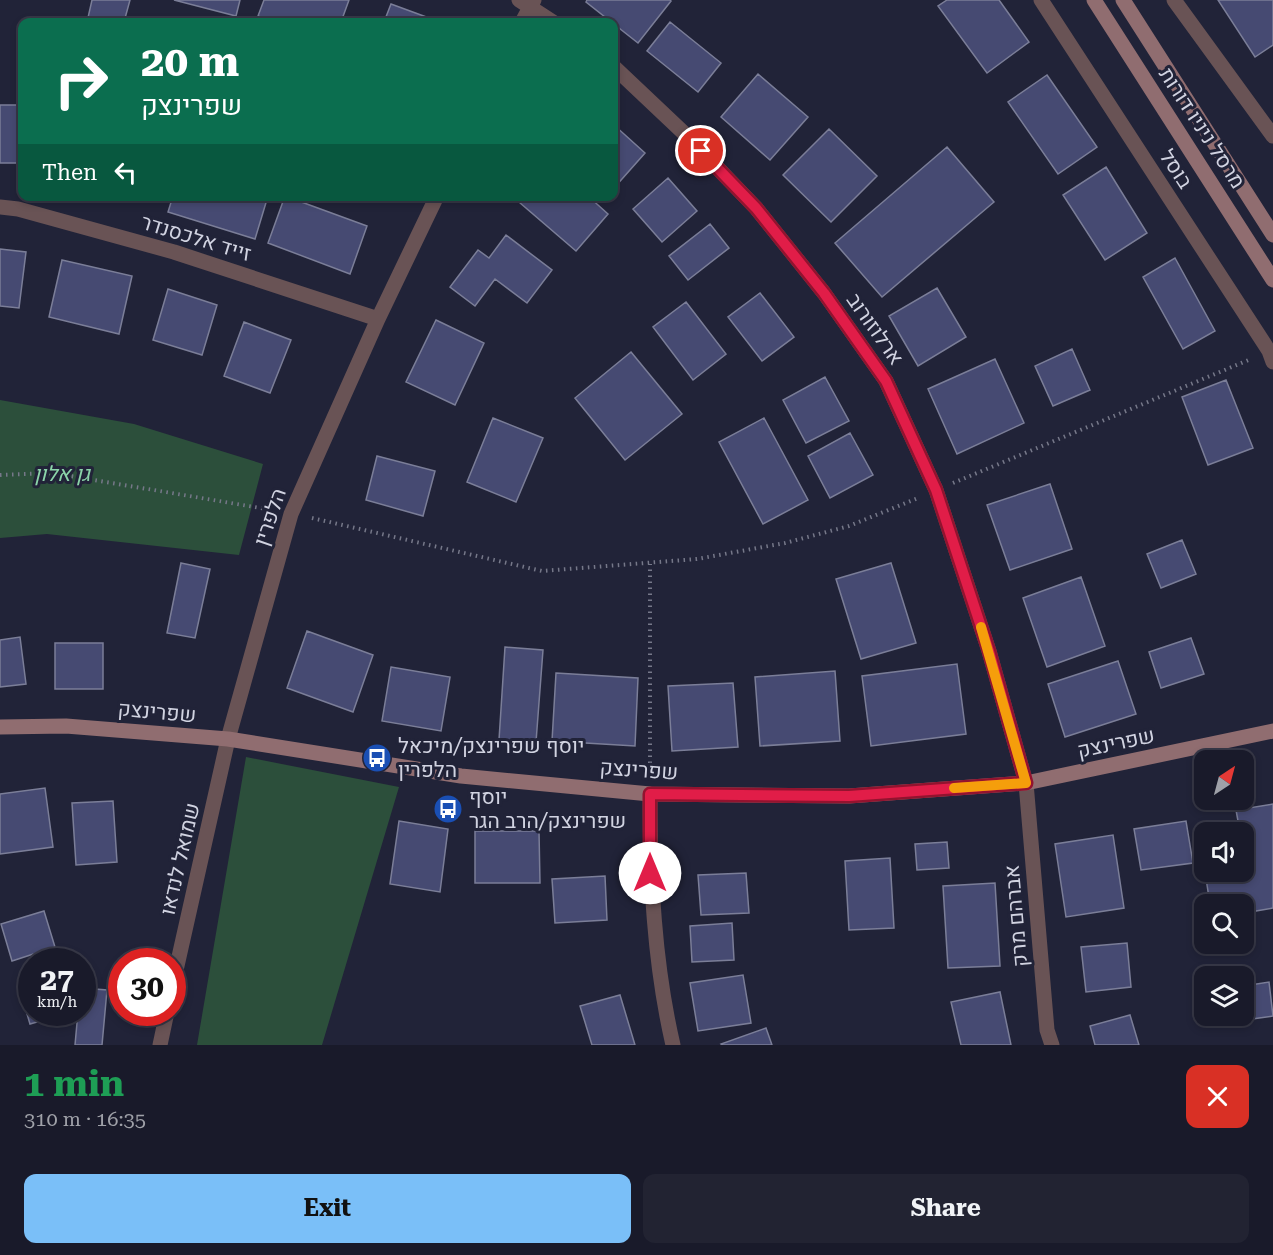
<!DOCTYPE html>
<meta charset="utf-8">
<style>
body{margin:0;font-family:"Roboto Serif",Heebo,serif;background:#222332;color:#f1f3f6;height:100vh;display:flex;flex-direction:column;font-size:22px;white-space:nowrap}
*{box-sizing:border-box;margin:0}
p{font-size:20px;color:#9fa1a8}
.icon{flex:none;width:33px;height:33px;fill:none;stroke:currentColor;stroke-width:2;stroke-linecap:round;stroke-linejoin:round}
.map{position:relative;height:1045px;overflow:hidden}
.side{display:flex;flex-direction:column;background:#191a2a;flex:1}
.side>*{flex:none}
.hud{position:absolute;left:18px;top:18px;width:600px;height:183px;border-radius:12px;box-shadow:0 3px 9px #0003,0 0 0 2px #373847;background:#0b6e4f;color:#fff;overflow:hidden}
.needle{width:39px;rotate:36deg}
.controls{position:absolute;left:1194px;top:750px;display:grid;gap:12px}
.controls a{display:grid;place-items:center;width:60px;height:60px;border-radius:12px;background:#191a2a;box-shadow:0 3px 9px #0003,0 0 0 2px #373847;font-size:30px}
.speed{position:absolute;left:18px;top:948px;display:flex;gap:12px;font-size:30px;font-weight:700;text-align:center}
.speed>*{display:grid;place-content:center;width:78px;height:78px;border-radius:50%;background:#191a2a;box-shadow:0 3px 9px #0003,0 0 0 2px #373847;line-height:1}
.speed small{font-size:15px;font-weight:400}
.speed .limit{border:9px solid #d22;background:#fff;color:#111}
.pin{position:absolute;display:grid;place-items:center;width:51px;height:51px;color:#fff;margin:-26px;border:3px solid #fff;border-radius:50%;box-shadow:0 2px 6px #0007}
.me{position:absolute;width:66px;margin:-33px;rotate:0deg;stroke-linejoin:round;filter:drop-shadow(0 0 4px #0008)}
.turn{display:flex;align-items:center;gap:21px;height:126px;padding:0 24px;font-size:27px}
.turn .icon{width:78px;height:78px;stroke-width:2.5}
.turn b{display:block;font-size:42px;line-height:51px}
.then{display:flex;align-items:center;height:57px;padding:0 24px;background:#0003;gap:12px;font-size:22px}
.round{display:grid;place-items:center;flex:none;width:63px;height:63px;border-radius:12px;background:#222332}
.headline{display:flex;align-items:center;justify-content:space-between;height:102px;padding:0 24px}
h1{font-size:36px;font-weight:700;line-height:45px;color:#1e9e55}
.button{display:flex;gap:12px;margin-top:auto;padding:12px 24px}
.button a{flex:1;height:69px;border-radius:12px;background:#7abff8;color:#111;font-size:24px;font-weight:700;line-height:69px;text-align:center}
.button a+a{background:#222332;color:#f1f3f6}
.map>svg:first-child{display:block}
.green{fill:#2c4f3b}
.building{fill:#464a72;stroke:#7b7e98;stroke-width:1.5}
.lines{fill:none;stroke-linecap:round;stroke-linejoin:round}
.path{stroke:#767889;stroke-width:4;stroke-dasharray:1.5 4.5;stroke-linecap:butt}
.street{stroke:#695355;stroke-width:15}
.secondary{stroke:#906d70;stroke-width:15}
.route-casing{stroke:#92132f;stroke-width:15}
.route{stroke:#e11d48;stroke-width:10}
.slow{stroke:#f59e0b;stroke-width:10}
.labels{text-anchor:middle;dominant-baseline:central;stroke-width:6;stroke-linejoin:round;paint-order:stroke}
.street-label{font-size:21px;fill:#d1d3e1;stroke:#212338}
.park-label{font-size:21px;font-style:italic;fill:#8bd4a9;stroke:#212338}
.poi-label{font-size:21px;fill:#d1d3e1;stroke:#212338;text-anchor:start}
</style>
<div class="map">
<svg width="1273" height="1045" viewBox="0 0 1273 1045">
<rect width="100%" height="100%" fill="#212338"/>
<path class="green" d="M0 400 134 424 263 464 239 555 47 534 0 538Z
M246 757 399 787 322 1045H197Z"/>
<path class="building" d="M92 0H130L124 22H87Z
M174 0H240L236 16Z
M264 0H349L341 22H276L258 16Z
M587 0H670L671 1 638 43 586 2Z
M947 0H999L1029 42 987 73 938 6Z
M1218 0H1273V45L1255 57Z
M391 4 440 22H384Z
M670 22 721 63 698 92 647 51Z
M758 74 808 117 770 160 721 117Z
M1047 75 1097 147 1058 174 1008 102Z
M0 105H22V163H0Z
M614 125 645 153 614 188Z
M829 129 877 176 831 222 783 175Z
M947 147 994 202 882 297 835 243Z
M1106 167 1147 233 1105 260 1063 195Z
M668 178 697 211 662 242 633 209Z
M173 196H268L255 239 168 212Z
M285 196 367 226 350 274 268 243Z
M512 196H588L608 214 576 251Z
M710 224 729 248 688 280 669 256Z
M506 235 552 270 527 303 495 279 475 306 450 287 478 250 489 258Z
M0 249 26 252 19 308 0 306Z
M1175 258 1215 331 1183 349 1143 277Z
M62 260 132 276 119 334 49 317Z
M937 288 966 337 918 366 889 316Z
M168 289 217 305 202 355 153 340Z
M760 293 794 337 762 361 728 317Z
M686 302 726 354 693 380 653 327Z
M436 320 484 343 455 405 406 382Z
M244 322 291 340 270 393 224 376Z
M1072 349 1090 390 1053 406 1035 366Z
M631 352 682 414 625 460 575 398Z
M995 359 1024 423 957 454 928 389Z
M825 377 849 421 806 443 783 400Z
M1226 380 1253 448 1208 465 1182 397Z
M493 418 543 438 516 502 467 482Z
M764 418 808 500 763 524 719 442Z
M850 433 873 475 830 498 808 456Z
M377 456 435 471 423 516 366 500Z
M1050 484 1072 549 1010 570 987 505Z
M1182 540 1196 574 1161 588 1147 554Z
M181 563 210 569 195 638 167 633Z
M891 563 916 643 861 659 836 579Z
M1081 577 1105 646 1047 667 1023 598Z
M307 631 373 655 353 712 287 688Z
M20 637 26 684 0 687V640Z
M1191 638 1204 674 1161 688 1149 652Z
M55 643H103V689H55Z
M505 647 543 650 536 742 499 740Z
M1118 661 1136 714 1065 737 1048 684Z
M957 664 966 734 871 746 862 676Z
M391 667 450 677 441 731 382 721Z
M835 671 840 741 760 746 755 677Z
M556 673 638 678 635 746 552 741Z
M733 683 738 747 672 751 668 686Z
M45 788 53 847 0 854V794Z
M113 801 117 862 76 865 72 803Z
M1273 804V908L1244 913V904H1210L1205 872H1244V832H1240L1236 810Z
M399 821 448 829 440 892 390 884Z
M1186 821 1193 863 1141 870 1134 829Z
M475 831H539L540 883H475Z
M1113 835 1124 908 1066 917 1055 844Z
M947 842 949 868 917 870 915 844Z
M890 858 894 928 849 930 845 861Z
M746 873 749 913 701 915 698 875Z
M605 876 607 920 555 923 552 879Z
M995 883 1000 966 948 968 943 886Z
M44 911 55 947 12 961 1 924Z
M732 923 734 960 692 962 690 926Z
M1127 943 1131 987 1086 992 1081 947Z
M743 975 751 1023 698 1031 690 983Z
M1269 982 1273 1016 1217 1024 1216 1016H1244V986Z
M82 988 107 990 102 1045H75L78 1012H82Z
M1000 992 1011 1045H961L951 1002Z
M32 994V1012L68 1013 30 1024 22 997Z
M620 995 635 1045H592L580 1006Z
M1130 1015 1139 1045H1095L1090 1026Z
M766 1028 772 1045H722L721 1044Z"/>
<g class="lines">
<path class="path" d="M0 475 53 473 272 510
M953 483 1251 359
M312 518 542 571 697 559 785 543 849 526 918 498
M650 775V564"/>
<path class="street" d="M519 0 553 22
M1041 0 1269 351 1273 362
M1174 0 1273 136
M522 22 534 0
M614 67 687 136 756 208 824 293 886 381 936 490 989 651 1026 783 1047 1030 1052 1045
M0 207 18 209 174 252 378 319
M650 794C650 878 654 963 673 1045
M172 988 228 739 291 514 378 319 437 196
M160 1045 167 1012"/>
<path class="secondary" d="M1094 0 1273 280
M1123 0 1273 235
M0 727 66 726 228 739 461 776 650 794 849 796 1026 783 1273 731"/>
</g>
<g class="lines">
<g class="route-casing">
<path id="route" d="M650 873V794L849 796 1026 783 989 651 936 490 886 381 824 293 756 208 701 151"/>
</g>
<use href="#route" class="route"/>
<path class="slow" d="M954 788 1026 783 981 627"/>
</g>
<defs>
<g id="bus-disc" transform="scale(1.5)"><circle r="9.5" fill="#1a4fb4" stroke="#212338"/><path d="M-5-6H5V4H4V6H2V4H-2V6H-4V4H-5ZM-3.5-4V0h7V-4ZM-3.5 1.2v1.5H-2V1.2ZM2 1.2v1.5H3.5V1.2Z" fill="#fff"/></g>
</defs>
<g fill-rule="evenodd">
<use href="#bus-disc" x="377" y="758"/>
<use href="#bus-disc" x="448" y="809"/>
</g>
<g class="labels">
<g class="street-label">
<text transform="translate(1202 128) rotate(57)">מרסל ניניו דורות</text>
<text transform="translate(1176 169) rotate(57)">בוסל</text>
<text transform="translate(196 238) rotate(17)">זייד אלכסנדר</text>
<text transform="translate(875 329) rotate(55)">ארלוזורוב</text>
<text transform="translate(270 517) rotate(-71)">הלפרין</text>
<text transform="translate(157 712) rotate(5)">שפרינצק</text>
<text transform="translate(1116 743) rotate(-12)">שפרינצק</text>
<text transform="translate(639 770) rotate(4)">שפרינצק</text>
<text transform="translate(180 859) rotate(-77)">שמואל לנדאו</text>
<text transform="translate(1016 916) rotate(-95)">אברהם מרק</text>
</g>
<g class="park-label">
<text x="62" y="474">גן אלון</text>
</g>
<g class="poi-label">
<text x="398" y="746">יוסף שפרינצק/מיכאל<tspan x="398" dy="24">הלפרין</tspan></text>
<text x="469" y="797">יוסף<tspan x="469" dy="24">שפרינצק/הרב הגר</tspan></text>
</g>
</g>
</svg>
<div class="controls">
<a><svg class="needle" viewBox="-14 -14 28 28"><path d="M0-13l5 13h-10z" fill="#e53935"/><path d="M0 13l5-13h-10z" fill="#9fa1a8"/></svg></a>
<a><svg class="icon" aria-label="sound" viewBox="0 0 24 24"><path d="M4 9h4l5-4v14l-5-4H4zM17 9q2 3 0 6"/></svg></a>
<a><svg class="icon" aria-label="search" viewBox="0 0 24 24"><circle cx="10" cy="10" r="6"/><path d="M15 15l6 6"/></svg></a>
<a><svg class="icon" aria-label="layers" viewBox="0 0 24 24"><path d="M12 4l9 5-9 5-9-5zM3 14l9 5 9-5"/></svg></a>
</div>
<div class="speed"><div>27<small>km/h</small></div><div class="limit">30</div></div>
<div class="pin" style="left:701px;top:151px;background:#d93025"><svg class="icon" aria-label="arrive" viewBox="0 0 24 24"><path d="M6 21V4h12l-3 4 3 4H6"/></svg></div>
<svg class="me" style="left:650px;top:873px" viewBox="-20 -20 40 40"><circle r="19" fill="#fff"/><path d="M0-13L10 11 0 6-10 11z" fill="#e11d48"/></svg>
<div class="hud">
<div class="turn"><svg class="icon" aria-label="right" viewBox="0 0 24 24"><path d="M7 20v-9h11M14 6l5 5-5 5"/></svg><div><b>20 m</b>שפרינצק</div></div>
<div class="then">Then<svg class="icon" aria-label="left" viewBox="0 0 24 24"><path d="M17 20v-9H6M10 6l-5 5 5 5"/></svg></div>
</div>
</div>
<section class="side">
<div class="headline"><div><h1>1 min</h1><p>310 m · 16:35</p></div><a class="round" style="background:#d93025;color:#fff"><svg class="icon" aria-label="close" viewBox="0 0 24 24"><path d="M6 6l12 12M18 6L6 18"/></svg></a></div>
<div class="button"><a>Exit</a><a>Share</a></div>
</section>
